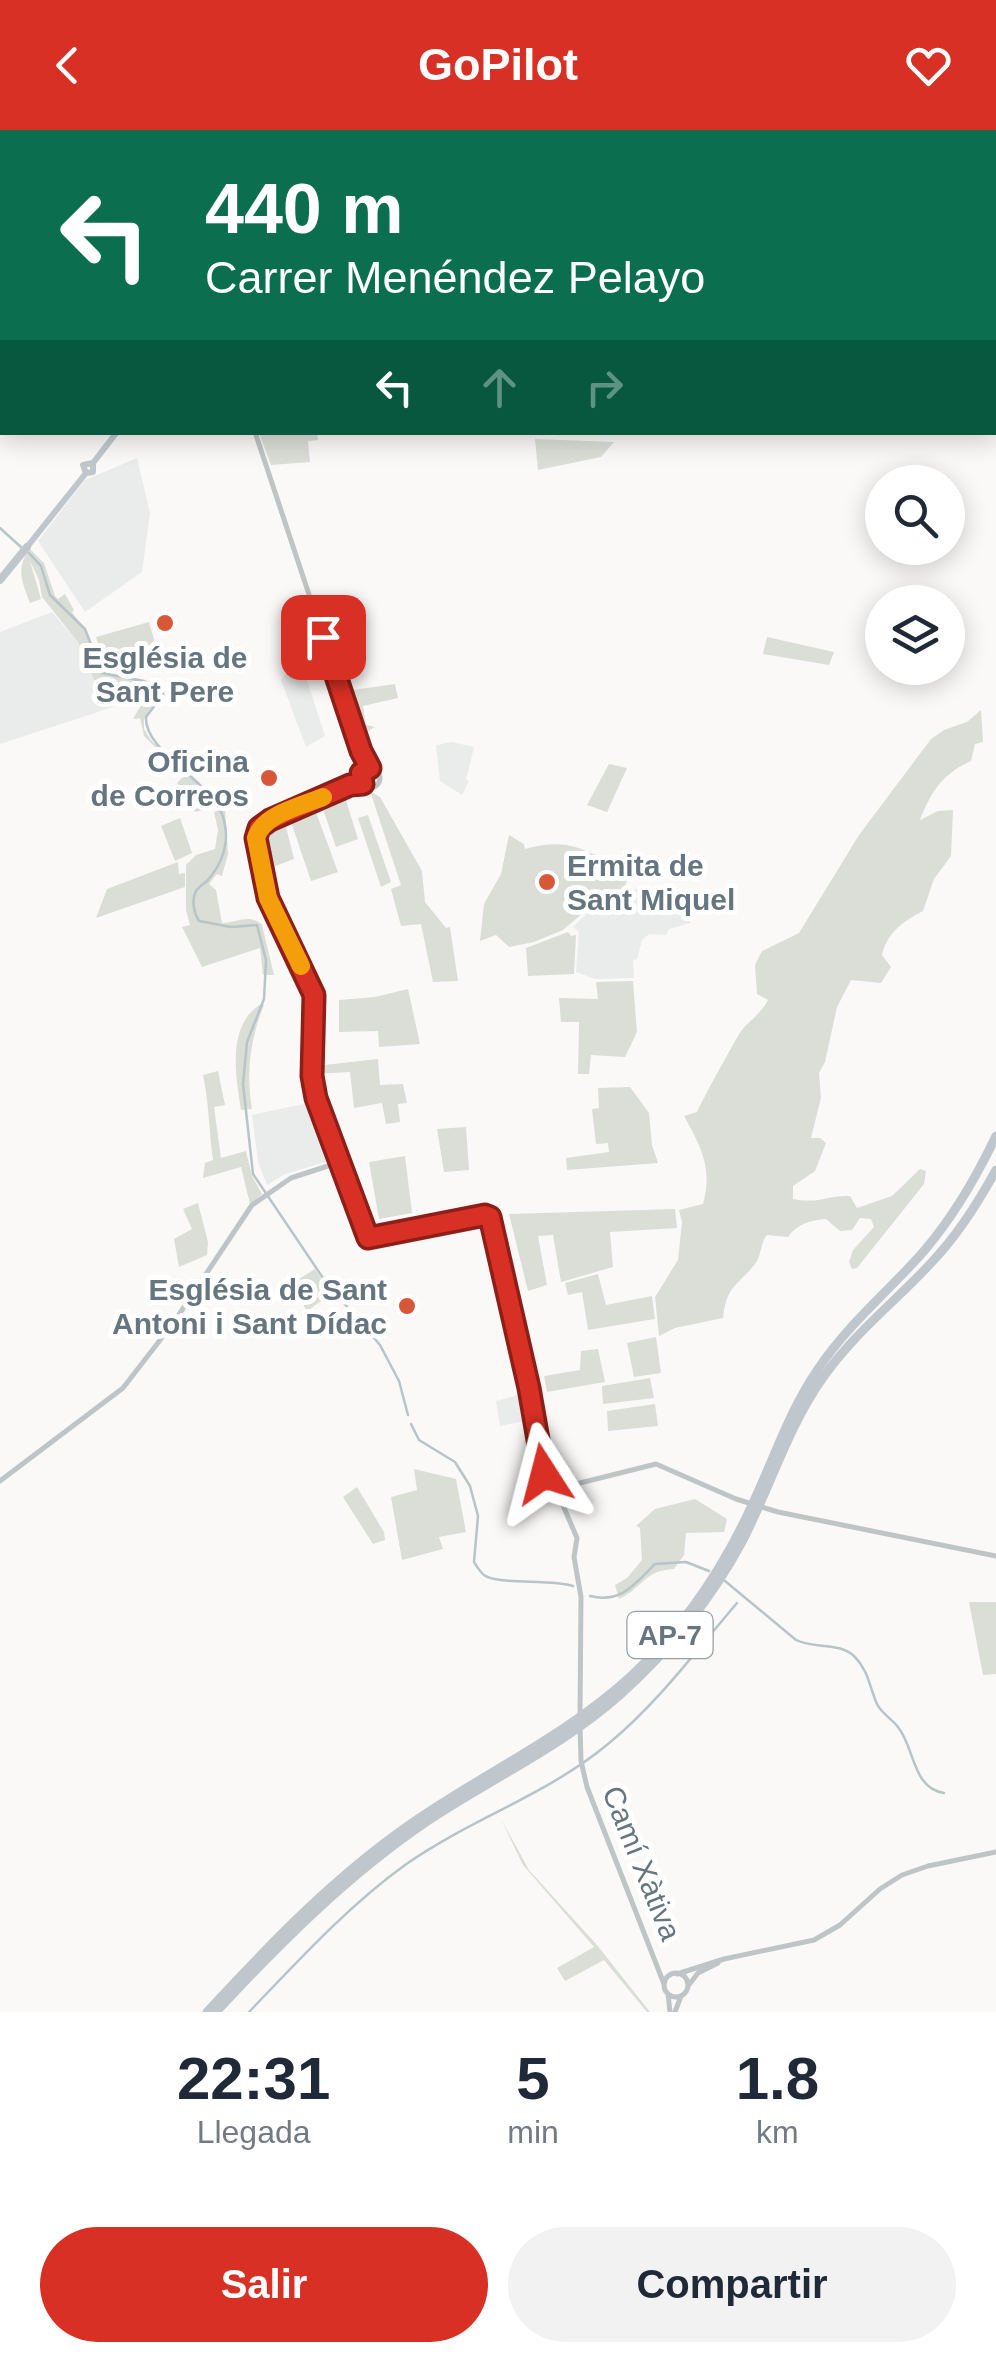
<!DOCTYPE html>
<html lang="es">
<meta charset="utf-8">
<style>
body{margin:0;font-family:Helvetica,sans-serif;background:#f2f2f3;color:#1f2937;height:100vh;display:flex;flex-direction:column;font-size:38px;white-space:nowrap}
*{box-sizing:border-box;margin:0}
p{font-size:32px;color:#747a83}
.icon{flex:none;width:55px;height:55px;fill:none;stroke:currentColor;stroke-width:2;stroke-linecap:round;stroke-linejoin:round}
.map{position:relative;height:1882px;overflow:hidden}
.sheet{display:flex;flex-direction:column;background:#fff;flex:1}
.sheet>*{flex:none}
.hud{position:absolute;left:0px;top:0px;width:998px;height:305px;box-shadow:0 5px 25px #0003;background:#0b6e4f;color:#fff;overflow:hidden}
.controls{position:absolute;left:865px;top:335px;display:grid;gap:20px}
.controls a{display:grid;place-items:center;width:100px;height:100px;border-radius:50%;background:#fff;box-shadow:0 5px 25px #0003;font-size:50px}
.pin{position:absolute;display:grid;place-items:center;width:85px;height:85px;color:#fff;margin:-42px;border-radius:20px;box-shadow:0 5px 15px #0006}
.me{position:absolute;width:110px;margin:-55px;rotate:351deg;stroke-linejoin:round;filter:drop-shadow(0 0 8px #0008)}
.turn{display:flex;align-items:center;gap:35px;height:210px;padding:0 40px;font-size:45px}
.turn .icon{width:130px;height:130px;stroke-width:2.5}
.turn b{display:block;font-size:70px;line-height:85px}
.lanes{display:flex;align-items:center;height:95px;padding:0 40px;background:#0003;justify-content:center;gap:50px;direction:ltr}
.lanes .off{opacity:.35}
.eta{display:flex;justify-content:space-evenly;align-items:center;height:170px;text-align:center}
.eta b{font-size:60px;font-weight:800;line-height:70px}
.primary-button{display:flex;gap:20px;margin-top:auto;padding:20px 40px}
.primary-button a{flex:1;height:115px;border-radius:60px;background:#d93025;color:#fff;font-size:40px;font-weight:800;line-height:115px;text-align:center}
.primary-button a+a{background:#f2f2f3;color:#1f2937}
header{display:flex;justify-content:space-between;align-items:center;height:130px;padding:0 40px;background:#d93025;color:#fff;font-size:45px;font-weight:800}
.map>svg:first-child{display:block}
.built{fill:#eaebeb}
.green{fill:#daded7}
.lines{fill:none;stroke-linecap:round;stroke-linejoin:round}
.stream{stroke:#b8c4c8;stroke-width:2.5}
.tertiary{stroke:#bfc4c7;stroke-width:5}
.secondary{stroke:#c0c7cc;stroke-width:6}
.trunk{stroke:#c0c7cc;stroke-width:8}
.motorway{stroke:#c0c7cc;stroke-width:9}
.route-casing{stroke:#8d1f18;stroke-width:25}
.route{stroke:#d93025;stroke-width:18}
.slow{stroke:#f59e0b;stroke-width:18}
.poi-dot{fill:#d85739;stroke:#fff;stroke-width:4}
.labels{text-anchor:middle;dominant-baseline:central;stroke-width:10;stroke-linejoin:round;paint-order:stroke}
.shield{fill:#fff;stroke:#949fa6;stroke-width:2.5}
.shield-label{font-size:28px;font-weight:bold;fill:#667680}
.poi-label{font-size:30px;font-weight:bold;fill:#667680;stroke:#fff;text-anchor:end}
.street-label{font-size:30px;fill:#667680;stroke:#fff}
</style>
<header><svg class="icon" aria-label="back" viewBox="0 0 24 24"><path d="M15 5l-7 7 7 7"/></svg>GoPilot<svg class="icon" aria-label="heart" viewBox="0 0 24 24"><path d="M12 20l-8-8c-3-5 5-10 8-4 3-6 11-1 8 4z"/></svg></header>
<div class="map">
<svg width="996" height="1882" viewBox="0 0 996 1882">
<rect width="100%" height="100%" fill="#faf9f8"/>
<path class="built" d="M137 328 150 383 142 442 85 482 38 411 85 350Z
M52 482 78 512 94 550 104 555 113 577 0 614V502Z
M300 539 304 541 325 606 306 617 281 550 285 544Z
M452 612 474 617 466 650 469 651 462 665 440 651 436 615Z
M642 758 650 762 660 775 691 784 690 793 669 799 666 805 649 804 642 810 637 829 633 830 634 848 595 849 576 842 579 802 573 797 605 766Z
M313 972 334 1026 332 1030 285 1044 267 1055 258 1032 252 985Z
M525 1263 530 1290 500 1296 496 1271Z"/>
<path class="green" d="M259 303H317L318 310 308 311 310 332 271 335Z
M535 309 614 312 601 327 538 340Z
M30 419 44 433 55 466 58 469 65 464 74 480 72 482 88 504 102 539 105 543 146 550 160 560V566L144 589V599L151 610 190 646 216 677 195 682 177 653 184 646 144 606 140 588 133 589 148 563 94 550 78 512 42 467 39 450 30 431 41 469 30 473C22 452 15 438 30 419Z
M149 492 158 523 105 538 96 507Z
M767 507 834 522 829 535 763 524Z
M395 554 398 568 363 576 366 595 375 597 360 605 346 561Z
M981 580 983 612 975 614 971 631C942 644 931 662 920 690L938 681 953 680 951 726 934 749 923 781C903 791 887 803 882 825L891 837 881 853 851 850 837 877 825 932 819 943 821 968 811 1008H820L826 1013 815 1041 793 1056V1069C819 1074 828 1065 850 1066L857 1078 892 1066 920 1039 926 1041 924 1054 857 1138 852 1139 849 1132 853 1120 874 1097 871 1089 860 1088 852 1100 840 1101 826 1089C811 1090 797 1094 788 1107L767 1105C760 1113 762 1125 755 1134 737 1157 727 1154 723 1188L675 1198 659 1206 655 1167 678 1130 682 1092 679 1080 703 1074C713 1038 701 1017 684 986L697 982C710 955 724 931 738 906 745 893 760 886 768 870L757 864 755 835 762 821 799 803 859 705 931 609 944 600 967 592Z
M609 634 627 638 607 682 587 675Z
M370 661 380 667 422 741 425 772 446 798 450 797 458 851 433 852 421 794 401 796 391 759 401 755Z
M341 665 345 667 358 709 336 717 322 676Z
M314 677 338 742 311 751 290 689Z
M225 678 228 724 222 746 217 744 209 754 216 760 222 793C236 793 250 783 262 795L274 845H263L260 818 202 837 182 797 190 795 186 780V735L196 725 215 719 218 700 214 682Z
M368 685 391 752 381 757 358 688Z
M180 688 192 723 175 731 161 696Z
M284 689 294 729 270 738 266 725 262 726 259 707 265 698Z
M509 705 524 714 525 719C583 703 586 732 633 734L624 759 609 761 563 800 534 812 509 817 496 805 480 811 484 774 501 744Z
M178 732 179 744 185 743V757L96 788 107 759Z
M568 802 571 806 576 805 574 844 528 846 526 818Z
M633 851 637 902 625 927 591 925 589 944H578L579 892H561L559 868 598 869 596 852Z
M408 859 420 914 379 917 378 901 339 902V870L375 867Z
M261 874 264 875C250 910 246 941 252 979L241 980C236 947 226 896 261 874Z
M378 929 380 955 403 954 407 973 398 974 400 992 386 994 382 973 354 978 350 942 315 944V936Z
M218 941 225 975 214 977 221 1028 246 1021 252 1046 262 1064 250 1074 241 1037 203 1048 205 1033 213 1030C209 1001 209 973 203 945Z
M630 957 649 983 652 1015 658 1033 567 1040 566 1028 609 1022 608 1013 596 1014 592 979 599 978 598 958Z
M466 997 469 1040 444 1042 437 999Z
M405 1026 412 1083 379 1089 369 1032Z
M198 1073 208 1112 207 1125 179 1137 174 1109 192 1099 183 1079Z
M675 1079 677 1098 610 1102 613 1137 561 1152 553 1105 538 1106 547 1155 528 1161 509 1084Z
M315 1139 331 1164 307 1181 291 1154Z
M598 1144 606 1175 652 1166 655 1189 588 1200 582 1162 568 1165 565 1153Z
M656 1207 661 1243 634 1247 627 1213Z
M598 1219 605 1252 547 1262 544 1246 580 1240 581 1221Z
M650 1248 654 1268 603 1274 602 1256Z
M655 1274 658 1296 608 1301 607 1281Z
M414 1339 456 1349 466 1402 439 1407 443 1419 402 1430 391 1367 417 1360Z
M357 1357 384 1402 385 1410 373 1414 343 1367Z
M695 1369 727 1389 724 1402 686 1403 684 1425 674 1439C644 1440 643 1458 619 1469L615 1455 627 1448 642 1430 640 1398 636 1396 655 1379Z
M969 1472H996V1544L983 1545Z
M501 1689 529 1740 597 1815 650 1882H647L604 1830 565 1851 557 1838 594 1817 523 1735Z"/>
<g class="lines">
<path class="stream" d="M0 398 22 418
M29 423 41 436 50 465 85 499 102 543 143 551 163 560V565L146 587C144 621 208 649 222 684 231 709 224 731 208 750 204 754 199 756 196 761 191 770 194 783 199 791L231 797 257 795 266 830 264 869 247 912 243 954 253 1044 325 1151 380 1215 399 1251 408 1285
M411 1294 419 1310 455 1332 470 1356 478 1386 474 1432C475 1434 482 1444 484 1445 496 1455 551 1449 573 1456
M725 1451 796 1510C814 1519 839 1512 854 1526 869 1541 869 1556 877 1574 882 1584 892 1589 898 1597 915 1618 912 1658 944 1663
M590 1466C621 1474 635 1454 655 1434L686 1432 709 1441
M249 1882C298 1831 348 1776 405 1735 470 1689 547 1665 608 1614 657 1574 696 1521 737 1473"/>
<path class="tertiary" d="M159 0 160 2
M255 302 361 621 369 638
M360 648a10 10 0 1 1 20 0a10 10 0 1 1-20 0Z
M256 693 350 655 360 647
M256 693 259 698 253 701 251 695Z
M251 698 268 768 313 865 312 945 315 967 368 1108 485 1085 490 1087 529 1258 544 1346 556 1359 577 1408 574 1427 581 1467 580 1585
M258 700V719
M0 1351 123 1258 174 1192 252 1075 291 1048 340 1032
M556 1359 656 1334 736 1369 778 1382 996 1426
M580 1596 581 1631 587 1657 664 1854
M664 1855a12 12 0 1 1 24 0a12 12 0 1 1-24 0Z
M677 1844 724 1829 814 1810 840 1795 880 1759 902 1745 928 1736 996 1722
M688 1856 698 1843 718 1833
M668 1864 670 1882
M675 1882 681 1866"/>
<path class="secondary" d="M93 333 117 302
M86 343 83 335 93 333
M27 417 86 343 93 342V333"/>
<path class="trunk" d="M353 2 355 0
M0 450 27 417"/>
<path class="motorway" d="M207 1882C271 1813 334 1747 412 1693 484 1643 566 1606 631 1546 683 1498 723 1439 752 1375 774 1329 789 1281 818 1239 848 1194 889 1161 924 1121 954 1086 976 1048 996 1006
M216 1882C282 1811 349 1744 429 1690 492 1648 563 1616 620 1565 669 1521 711 1470 742 1412 770 1358 787 1299 822 1249 852 1205 895 1172 931 1133 957 1106 978 1073 996 1040"/>
</g>
<g class="lines">
<g class="route-casing">
<path id="route" d="M323 507 361 621 370 638 361 643 363 654 350 655 270 690 259 698 256 708 268 768 314 865 312 946 316 968 368 1108 485 1085 490 1087 529 1258 544 1344"/>
</g>
<use href="#route" class="route"/>
<path class="slow" d="M301 836 268 768 256 708C263 684 302 676 323 667"/>
</g>
<g class="poi-dot">
<circle cx="165" cy="493" r="10"/>
<circle cx="269" cy="648" r="10"/>
<circle cx="547" cy="752" r="10"/>
<circle cx="407" cy="1176" r="10"/>
</g>
<g class="labels">
<rect class="shield" x="627.5" y="1482" width="85" height="46" rx="8"/>
<g class="shield-label">
<text x="670" y="1505">AP-7</text>
</g>
<g class="poi-label">
<text x="165" y="527" text-anchor="middle">Església de<tspan x="165" dy="34">Sant Pere</tspan></text>
<text x="249" y="631">Oficina<tspan x="249" dy="34">de Correos</tspan></text>
<text x="567" y="735" text-anchor="start">Ermita de<tspan x="567" dy="34">Sant Miquel</tspan></text>
<text x="387" y="1159">Església de Sant<tspan x="387" dy="34">Antoni i Sant Dídac</tspan></text>
</g>
<g class="street-label">
<text transform="translate(642 1733) rotate(68)">Camí Xàtiva</text>
</g>
</g>
</svg>
<div class="controls">
<a><svg class="icon" aria-label="search" viewBox="0 0 24 24"><circle cx="10" cy="10" r="6"/><path d="M15 15l6 6"/></svg></a>
<a><svg class="icon" aria-label="layers" viewBox="0 0 24 24"><path d="M12 4l9 5-9 5-9-5zM3 14l9 5 9-5"/></svg></a>
</div>
<div class="pin" style="left:323px;top:507px;background:#d93025"><svg class="icon" aria-label="arrive" viewBox="0 0 24 24"><path d="M6 21V4h12l-3 4 3 4H6"/></svg></div>
<svg class="me" style="left:544px;top:1344px" viewBox="-20 -20 40 40"><path d="M0-17L14 15 0 8-14 15z" fill="#d93025" stroke="#fff" stroke-width="4"/></svg>
<div class="hud">
<div class="turn"><svg class="icon" aria-label="left" viewBox="0 0 24 24"><path d="M17 20v-9H6M10 6l-5 5 5 5"/></svg><div><b>440 m</b>Carrer Menéndez Pelayo</div></div>
<div class="lanes"><svg class="icon" aria-label="left" viewBox="0 0 24 24"><path d="M17 20v-9H6M10 6l-5 5 5 5"/></svg><svg class="icon off" aria-label="ahead" viewBox="0 0 24 24"><path d="M12 20V5M6 11l6-6 6 6"/></svg><svg class="icon off" aria-label="right" viewBox="0 0 24 24"><path d="M7 20v-9h11M14 6l5 5-5 5"/></svg></div>
</div>
</div>
<section class="sheet">
<div class="eta">
<div><b>22:31</b><p>Llegada</p></div>
<div><b>5</b><p>min</p></div>
<div><b>1.8</b><p>km</p></div>
</div>
<div class="primary-button"><a>Salir</a><a>Compartir</a></div>
</section>
